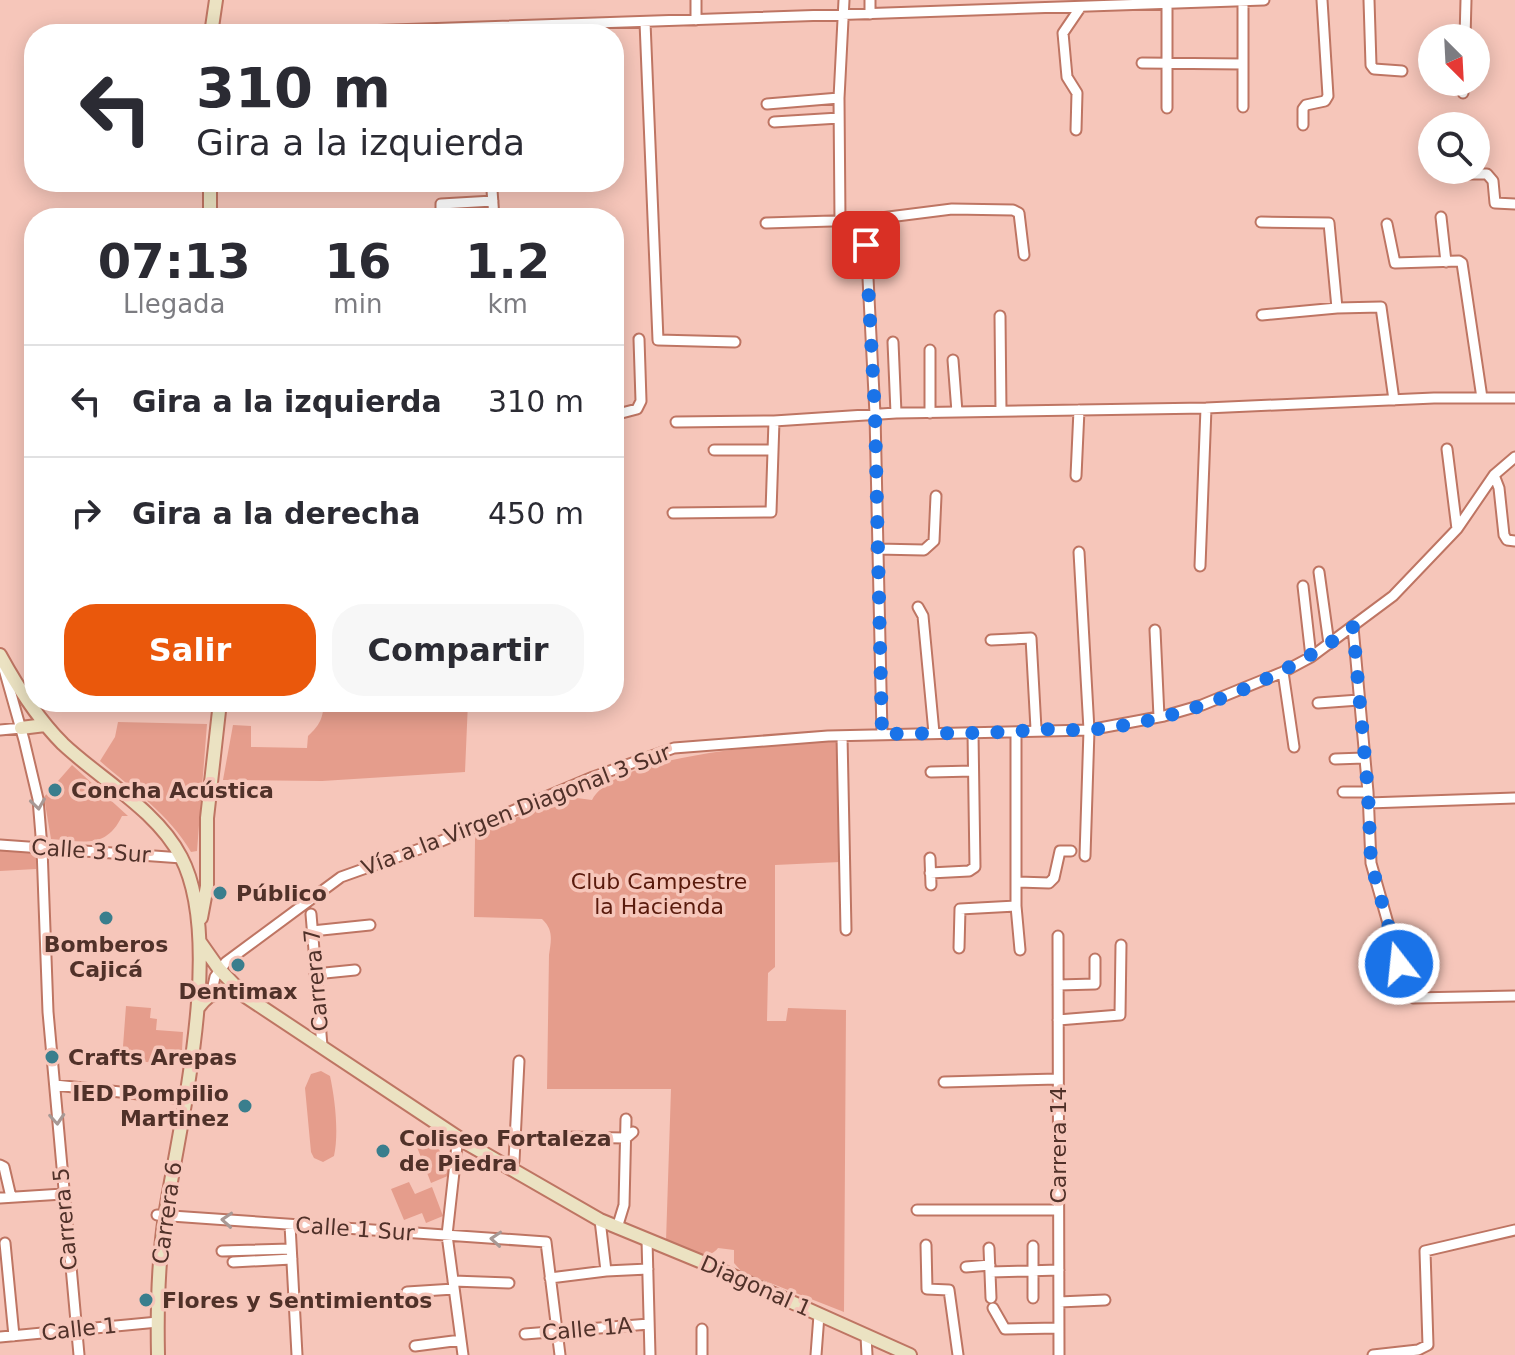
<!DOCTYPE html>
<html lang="es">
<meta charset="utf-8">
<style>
body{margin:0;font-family:"DejaVu Sans",sans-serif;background:#f7f7f7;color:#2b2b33;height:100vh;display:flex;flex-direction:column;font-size:30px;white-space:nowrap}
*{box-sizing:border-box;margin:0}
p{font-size:26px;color:#7c7c81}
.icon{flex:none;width:44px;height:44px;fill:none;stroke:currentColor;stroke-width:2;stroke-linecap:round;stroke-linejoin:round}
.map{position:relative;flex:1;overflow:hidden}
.panel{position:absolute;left:24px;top:208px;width:600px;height:504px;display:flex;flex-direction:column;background:#fff;border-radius:32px;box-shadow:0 4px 20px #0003}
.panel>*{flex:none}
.guide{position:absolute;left:24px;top:24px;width:600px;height:168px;border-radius:32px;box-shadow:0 4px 20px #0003;background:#fff;color:#2b2b33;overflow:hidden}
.needle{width:52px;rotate:156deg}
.tools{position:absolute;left:1418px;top:24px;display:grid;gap:16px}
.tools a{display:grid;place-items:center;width:72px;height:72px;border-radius:50%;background:#fff;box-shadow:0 4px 20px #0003;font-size:40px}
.pin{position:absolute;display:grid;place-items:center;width:68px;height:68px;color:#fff;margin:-34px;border-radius:16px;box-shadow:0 4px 12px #0006}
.me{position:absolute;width:88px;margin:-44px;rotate:344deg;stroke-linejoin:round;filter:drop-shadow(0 0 6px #0008)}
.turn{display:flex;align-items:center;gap:28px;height:168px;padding:0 40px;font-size:36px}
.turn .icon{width:104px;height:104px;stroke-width:2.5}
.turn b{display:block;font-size:56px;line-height:68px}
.eta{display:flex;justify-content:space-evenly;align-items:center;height:136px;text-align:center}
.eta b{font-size:48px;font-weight:600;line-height:56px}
.button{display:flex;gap:16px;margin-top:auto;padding:16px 40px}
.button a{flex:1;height:92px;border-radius:32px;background:#ea580c;color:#fff;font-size:32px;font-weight:600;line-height:92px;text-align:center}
.button a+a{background:#f7f7f7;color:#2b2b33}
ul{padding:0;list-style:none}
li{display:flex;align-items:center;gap:24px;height:112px;padding:0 40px;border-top:2px solid #e1e1e2}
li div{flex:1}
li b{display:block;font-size:30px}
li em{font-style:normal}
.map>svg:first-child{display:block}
.green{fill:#e59d8c}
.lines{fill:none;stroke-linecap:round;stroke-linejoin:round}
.street-casing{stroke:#be7563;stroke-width:13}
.secondary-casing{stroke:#be7563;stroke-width:16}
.street{stroke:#fff;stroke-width:9}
.secondary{stroke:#ebe2c2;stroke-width:12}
.oneway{stroke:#a89894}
.route{stroke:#1a73e8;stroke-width:14;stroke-dasharray:0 25.2}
.poi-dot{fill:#3a7e8d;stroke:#f6c6ba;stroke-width:3}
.labels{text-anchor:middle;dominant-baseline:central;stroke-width:7;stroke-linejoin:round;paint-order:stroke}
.poi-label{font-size:22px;font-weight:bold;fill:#503129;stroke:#f6c6ba;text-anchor:start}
.street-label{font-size:22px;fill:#503129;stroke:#f6c6ba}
.park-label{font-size:22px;fill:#591a0c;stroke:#f6c6ba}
</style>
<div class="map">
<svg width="1515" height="1355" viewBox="0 0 1515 1355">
<rect width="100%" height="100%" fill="#f6c6ba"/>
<path class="green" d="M324 702H468L465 772 322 781 223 780 233 725 251 726V747L307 748 308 736C320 725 323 718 324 702Z
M118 722 207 724 197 851 191 852C169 814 132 789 100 761L115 737Z
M836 740 840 862 775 865V967L768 973 767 1021H786L788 1008 846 1010 844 1312 742 1272 734 1263V1250L718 1248C706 1264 682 1247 666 1241L671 1089H547L549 955C551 941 554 930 542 919L474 917 475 839 477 833 569 797 592 800C617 752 786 745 836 740Z
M72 765 128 816H122C106 850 82 841 51 839L44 797Z
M0 849 36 852V869L0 871Z
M126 1006 151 1008 150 1018 157 1019 156 1030 183 1032 182 1050 161 1049 159 1063 122 1060Z
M321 1071 330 1076C335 1099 339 1133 334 1156L323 1162 314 1158 311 1152 305 1088 311 1074Z
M435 1140 450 1175 431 1183 417 1147Z
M409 1182 415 1194 432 1187 443 1216 426 1223 422 1213 404 1220 391 1189Z"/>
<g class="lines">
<g class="street-casing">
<path id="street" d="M696 0V20
M1369 0 1371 65 1374 69 1402 71
M1243 1V107
M1167 3V108
M870 14V0
M645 22 658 340 735 342
M275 34 1264 0
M1465 38 1466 0
M1142 63 1243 64
M1463 93V82
M767 104 839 98
M774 122 839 118
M1303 125V109L1306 105 1325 101 1328 96 1322 0
M1076 130 1077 93 1067 77 1063 33 1080 8
M1449 174H1487L1493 181 1495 203 1515 204
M492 190 494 218
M1441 217 1446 262
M441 218V204L493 201
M865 220 875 414 882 734
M840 221 839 98 844 0
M1261 222 1329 223 1337 308
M766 223 865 220 952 209 1013 210 1019 213 1024 255
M1387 224 1395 263 1459 261 1462 263 1482 398
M866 245 889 244
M1262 315 1337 308 1381 307 1394 400
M1000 316 1001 411
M893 342 896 413
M930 350V413
M953 360 957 412
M614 415 637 409 641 401 639 339
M676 422 774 421 896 413 1206 408 1434 398H1515
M1447 449 1457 529
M714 450H773
M1494 475 1499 488 1504 535 1507 540 1515 541
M1076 476 1079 410
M673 513 771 512 774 421
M614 515H617
M877 549 924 550 934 541 936 496
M1079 552 1089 730 1085 856
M1200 566 1206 408
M1319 572 1329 644
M1303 586 1311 657
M918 607 923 616 934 733
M1353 627 1368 792 1371 863 1408 994 1413 998 1515 996
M1155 630 1159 717
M991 640 1031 638 1036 729
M4 669 24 740 38 799 42 848 48 1012 79 1355
M1283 672 1294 747
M1318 703 1359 700
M0 730 21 728
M1016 732V906L1020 950
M842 736 846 930
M1335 759 1364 758
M931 772 973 771
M1343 792H1368
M1368 803 1515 798
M0 845 182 858
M930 858 931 885
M930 873 969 871 975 867 973 733
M1018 882 1049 883 1054 878 1060 851H1071
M311 914 322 1046
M312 931 370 925
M1058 936 1059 1355
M959 948 960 909 1016 906
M315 974 355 970
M1058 985 1095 984V959
M211 995 215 977 226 962 341 877 439 842 593 777 674 748 828 736 1089 730 1164 716 1202 705 1283 672 1311 657 1393 596 1457 529 1494 475 1515 457
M1058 1020 1120 1015 1121 945
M944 1082 1058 1079
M55 1085 185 1099
M458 1136 447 1235 463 1355
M563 1137 626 1138 633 1132
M514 1161 519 1061
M0 1165 4 1167 11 1197
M0 1198 63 1194
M917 1210H1058
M157 1215 546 1242 560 1355
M600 1220 606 1271
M290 1225 297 1355
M617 1228 624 1205 626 1119
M647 1240 650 1355
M5 1243 14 1336
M926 1245 927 1289 949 1290 958 1355
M1033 1246V1298
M989 1248 991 1298
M222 1251 291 1249
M233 1262 292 1259
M966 1267 990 1265
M990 1272 1059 1270
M550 1278 606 1271 648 1269
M453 1281 509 1283
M407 1292 454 1289
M1059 1302 1105 1300
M993 1308 1005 1329 1059 1328
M702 1329V1355
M525 1334 649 1324
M866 1336 867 1355
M0 1337 158 1322
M415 1346 461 1340
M816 1355 819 1315
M1373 1355 1418 1350 1428 1345 1425 1251 1515 1230"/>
</g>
<g class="secondary-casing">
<path id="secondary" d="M211 34 216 0
M210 218V182
M0 655C18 688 37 718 63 744 100 779 158 811 181 857 225 941 180 1122 165 1216 158 1262 157 1308 158 1355
M21 728 45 725
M201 918 207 886V818L220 702
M200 942 219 969 245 996 468 1144 600 1220 702 1262 910 1355
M198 1008C208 993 222 987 240 994"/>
</g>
<use href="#street" class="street"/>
<use href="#secondary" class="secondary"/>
</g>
<defs><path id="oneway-chevron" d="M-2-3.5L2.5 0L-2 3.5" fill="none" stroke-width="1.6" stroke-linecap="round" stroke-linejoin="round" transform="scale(2)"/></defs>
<g class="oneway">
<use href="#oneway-chevron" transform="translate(38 804) rotate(82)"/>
<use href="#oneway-chevron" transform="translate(57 1119) rotate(86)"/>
<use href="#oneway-chevron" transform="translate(227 1220) rotate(-176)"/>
<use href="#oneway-chevron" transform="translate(496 1239) rotate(-176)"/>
</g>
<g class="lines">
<path class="route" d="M866 245 875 414 882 734C933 733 984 734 1034 730 1053 728 1071 731 1089 730 1184 721 1277 682 1353 627L1368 792 1371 863 1399 964"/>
</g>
<g class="poi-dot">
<circle cx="55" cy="790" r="8"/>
<circle cx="220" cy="893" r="8"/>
<circle cx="106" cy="918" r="8"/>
<circle cx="238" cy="965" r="8"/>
<circle cx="52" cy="1057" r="8"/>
<circle cx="245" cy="1106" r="8"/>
<circle cx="383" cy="1151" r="8"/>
<circle cx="146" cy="1300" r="8"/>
</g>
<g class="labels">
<g class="poi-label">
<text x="71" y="790">Concha Acústica</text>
<text x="236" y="893">Público</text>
<text x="106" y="944" text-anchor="middle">Bomberos<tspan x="106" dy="25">Cajicá</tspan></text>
<text x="238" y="991" text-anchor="middle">Dentimax</text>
<text x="68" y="1057">Crafts Arepas</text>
<text x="229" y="1093" text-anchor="end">IED Pompilio<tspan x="229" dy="25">Martinez</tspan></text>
<text x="399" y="1138">Coliseo Fortaleza<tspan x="399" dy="25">de Piedra</tspan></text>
<text x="162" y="1300">Flores y Sentimientos</text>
</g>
<g class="street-label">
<text transform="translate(516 810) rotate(-21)">Vía a la Virgen Diagonal 3 Sur</text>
<text transform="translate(91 851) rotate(4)">Calle 3 Sur</text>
<text transform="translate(316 980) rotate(-95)">Carrera 7</text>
<text transform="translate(1058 1145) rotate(-90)">Carrera 14</text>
<text transform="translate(167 1213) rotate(-82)">Carrera 6</text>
<text transform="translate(65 1219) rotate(-95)">Carrera 5</text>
<text transform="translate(355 1229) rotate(4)">Calle 1 Sur</text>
<text transform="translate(756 1286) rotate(24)">Diagonal 1</text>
<text transform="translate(79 1329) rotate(-6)">Calle 1</text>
<text transform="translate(587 1329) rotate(-5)">Calle 1A</text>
</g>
<g class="park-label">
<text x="659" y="881">Club Campestre<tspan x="659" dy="25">la Hacienda</tspan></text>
</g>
</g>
</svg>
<div class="tools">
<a><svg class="needle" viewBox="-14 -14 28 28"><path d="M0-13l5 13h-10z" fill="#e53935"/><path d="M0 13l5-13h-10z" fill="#7c7c81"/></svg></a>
<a><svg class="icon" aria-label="search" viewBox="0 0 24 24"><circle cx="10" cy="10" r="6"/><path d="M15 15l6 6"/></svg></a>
</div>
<div class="pin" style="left:866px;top:245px;background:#d93025"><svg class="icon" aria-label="arrive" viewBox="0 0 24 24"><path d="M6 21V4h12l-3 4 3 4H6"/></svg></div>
<svg class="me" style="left:1399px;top:964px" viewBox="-20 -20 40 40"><circle r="17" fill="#1a73e8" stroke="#fff" stroke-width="3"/><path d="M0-11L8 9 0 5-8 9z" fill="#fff"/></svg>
<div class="guide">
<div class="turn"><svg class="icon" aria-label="left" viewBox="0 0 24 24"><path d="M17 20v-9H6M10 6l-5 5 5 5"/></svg><div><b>310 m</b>Gira a la izquierda</div></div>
</div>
<section class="panel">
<div class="eta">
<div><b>07:13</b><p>Llegada</p></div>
<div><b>16</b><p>min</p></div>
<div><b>1.2</b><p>km</p></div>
</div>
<ul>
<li><svg class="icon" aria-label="left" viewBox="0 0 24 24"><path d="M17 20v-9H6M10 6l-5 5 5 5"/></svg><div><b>Gira a la izquierda</b></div><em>310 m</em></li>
<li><svg class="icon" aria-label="right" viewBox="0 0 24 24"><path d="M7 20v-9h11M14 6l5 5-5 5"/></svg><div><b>Gira a la derecha</b></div><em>450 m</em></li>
</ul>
<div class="button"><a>Salir</a><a>Compartir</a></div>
</section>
</div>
